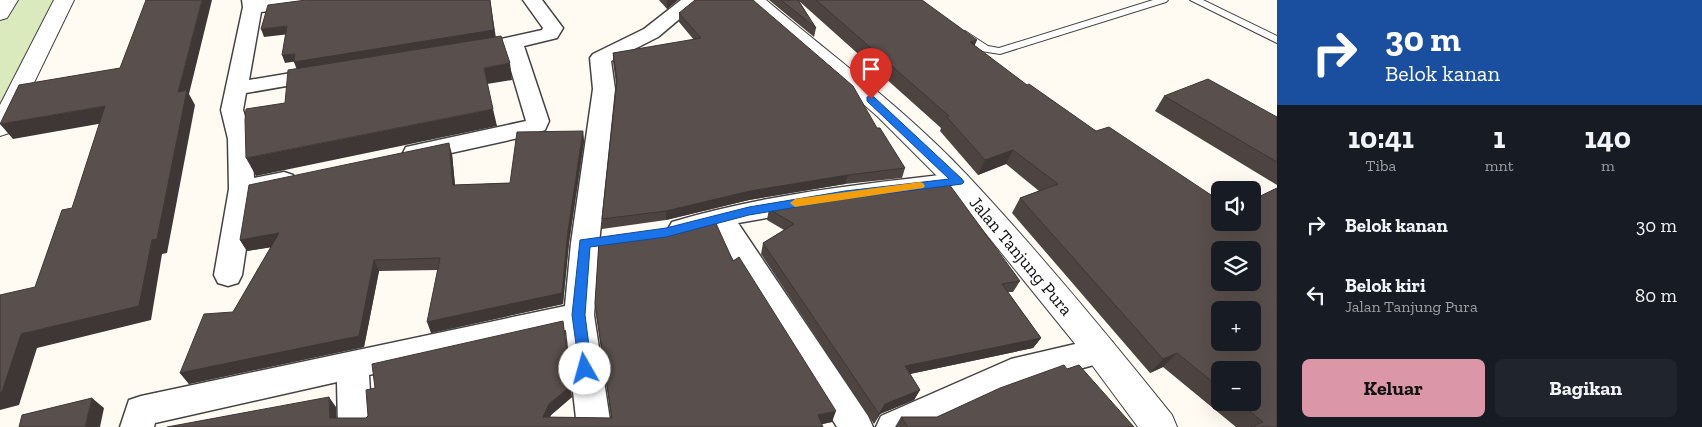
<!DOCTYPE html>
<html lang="id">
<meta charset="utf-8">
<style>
body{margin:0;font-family:"Zilla Slab",serif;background:#20242c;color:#f1f3f6;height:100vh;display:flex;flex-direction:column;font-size:19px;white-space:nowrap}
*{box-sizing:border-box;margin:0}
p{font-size:16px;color:#9ea1a6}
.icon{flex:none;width:28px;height:28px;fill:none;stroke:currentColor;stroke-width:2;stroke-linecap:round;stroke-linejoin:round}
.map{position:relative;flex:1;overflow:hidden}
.drawer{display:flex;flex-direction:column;background:#171b24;width:425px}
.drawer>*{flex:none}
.top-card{background:#1a4fa0;color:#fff;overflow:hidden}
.controls{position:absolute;left:1211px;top:181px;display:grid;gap:10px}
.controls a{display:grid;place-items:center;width:50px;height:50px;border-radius:8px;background:#171b24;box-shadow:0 5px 20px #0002;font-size:25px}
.pin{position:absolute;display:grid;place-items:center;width:42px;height:42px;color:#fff;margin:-51px -21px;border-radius:50% 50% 50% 0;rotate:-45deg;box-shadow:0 0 5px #0007}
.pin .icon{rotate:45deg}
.me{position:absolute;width:55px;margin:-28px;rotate:353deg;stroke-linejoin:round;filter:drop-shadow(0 0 4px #0008)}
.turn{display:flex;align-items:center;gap:18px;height:105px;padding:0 25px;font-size:22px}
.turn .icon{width:65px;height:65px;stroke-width:2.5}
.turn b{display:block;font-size:35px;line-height:42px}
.eta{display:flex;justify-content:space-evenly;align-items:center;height:85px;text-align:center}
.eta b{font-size:30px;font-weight:800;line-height:35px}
.primary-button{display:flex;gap:10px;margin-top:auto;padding:10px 25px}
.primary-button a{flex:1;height:58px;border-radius:8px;background:#db97a7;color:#111;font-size:20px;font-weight:800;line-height:58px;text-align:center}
.primary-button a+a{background:#20242c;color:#f1f3f6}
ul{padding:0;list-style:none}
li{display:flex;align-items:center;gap:15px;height:70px;padding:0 25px}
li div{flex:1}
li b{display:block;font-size:19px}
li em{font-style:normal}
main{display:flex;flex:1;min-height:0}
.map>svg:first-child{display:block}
.green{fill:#dbeabc}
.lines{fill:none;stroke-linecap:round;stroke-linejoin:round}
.service-casing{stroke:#434343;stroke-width:2}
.minor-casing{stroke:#434343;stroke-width:3}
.tertiary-casing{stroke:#434343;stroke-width:2}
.service{fill:#fff;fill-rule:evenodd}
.minor{fill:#fff;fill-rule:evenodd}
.tertiary{fill:#fff;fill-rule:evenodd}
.wall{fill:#4d4441;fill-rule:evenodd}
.shaded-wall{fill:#3e3735}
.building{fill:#594f4c;stroke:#3e3735;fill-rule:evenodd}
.route{fill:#1a73e8;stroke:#114b97}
.slow{fill:#f59e0b}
.labels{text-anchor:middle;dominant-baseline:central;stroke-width:5;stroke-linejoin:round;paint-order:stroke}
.street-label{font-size:18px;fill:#101010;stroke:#fff}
</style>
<main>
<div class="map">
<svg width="1277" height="427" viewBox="0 0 1277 427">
<rect width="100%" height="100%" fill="#fffbf3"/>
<path class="green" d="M9 0H62L0 125V14Z"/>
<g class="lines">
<g class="service-casing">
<path id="service" d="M1153 0H1168L1166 2 1000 54 981 51 956 33 957 31H965L988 46 999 48Z
M1190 0H1203L1277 36V43Z"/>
</g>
<g class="minor-casing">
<path id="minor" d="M242 0H318L316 4 309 6 261 12 249 80 321 68 328 70 332 74 328 78 321 80 246 93 243 110 252 139 254 178 284 172 293 175 297 181 293 187 254 196 242 275 238 283 228 286 218 283 214 275 229 189 228 139 221 110 243 7Z
M523 0H542L563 28 557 38 524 46 549 121 545 130 532 135 415 161 406 159 403 153 406 147 526 121 505 50 495 52 488 50 485 46 488 42 542 30 543 28Z
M681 0H702L658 37 611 61 615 89 599 243 594 315 611 427H577L566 330 369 375 372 427H338L337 382 155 423 154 427H120L129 400 141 396 565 306 571 243 593 89 590 58 593 54 644 29Z
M958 173 967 176 971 182 967 188 845 204 738 223 868 416 873 427H837L715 230 681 239 672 236 668 229 672 222C765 194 862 184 958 173Z
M1101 338 1112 342 1117 351 1112 360 1017 386 929 427H876L881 416 1011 359Z"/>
</g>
<g class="tertiary-casing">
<path id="tertiary" d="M0 0H18L7 18 0 20Z
M54 0H74L12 128 9 133 0 136V105Z
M744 0H766C834 57 907 111 968 176 1039 252 1107 334 1172 415L1177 427H1138L1089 361 949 188 877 116Z"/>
</g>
<use href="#service" class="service"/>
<use href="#minor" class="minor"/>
<use href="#tertiary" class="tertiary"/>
</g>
<path class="wall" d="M659 0H678L667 9Z
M769 0H922L975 46 1277 427H1236L1163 367 1150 373 1012 213 1020 198 1039 191 1006 164 978 175 940 131 941 128 799 1 816 28 814 37ZM1220 370 1252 402H1220Z
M679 13 877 128 905 168 902 178 845 184 749 200 666 220 602 229V219L616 84 613 62V53L694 40 679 22Z
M1164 96 1277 117V185L1155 111Z
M583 131 584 142 569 243 563 304 431 333 438 270 379 271 364 347 189 384 180 373 233 312 271 247 247 251 240 240 452 154 455 185 510 183Z
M769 209 1020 281 1013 292H1008L1041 338 1033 348 910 374 920 390 914 400 880 414 874 424 761 254 763 243 784 230 767 220Z
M733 261 832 422 822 424 167 427 336 407V418H366L572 397 551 415 550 417 611 418 596 315 595 303Z
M1067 369 1134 427H895L901 417H937Z"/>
<path class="shaded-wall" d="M202 0H212L189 94 195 105 167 253 162 254 151 320 37 348 19 405 0 410V392L21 334 178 92Z
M490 0 496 38 297 70 294 62Z
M667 0H678L667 9Z
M287 26 290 34 264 37 261 29Z
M977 40 971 54 970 42Z
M295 54 298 61 285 63 282 55Z
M510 63 512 80 487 84 484 68Z
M105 106 115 121 13 139 0 124Z
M493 109 497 126 256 176 246 158Z
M583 131 584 142 569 243 563 304 431 333 427 322 568 231Z
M449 143 452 154 456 196 453 185Z
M1013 150 1006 164 978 175 985 160Z
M848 175 845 184 749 200 666 220V211L750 191Z
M279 233 285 245 247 251 240 240Z
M374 260 379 271 364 347 189 384 180 373Z
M563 321 572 397 551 415 545 427 543 417Z
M1041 338 1033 348 900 376 905 366Z
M1177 353 1163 367 1150 373 1163 359Z
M920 390 914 400 880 414 874 424 879 414 885 404Z
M329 397 336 407 337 427 330 418Z
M92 398 104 408 100 427H85Z
M836 411 832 422 814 426 818 415Z"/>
<path class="building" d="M146 0H202L178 92 187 90 157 239 152 240 139 306 21 334 2 392H0V295L35 287 62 210 72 208 105 106 0 124 19 85 120 68Z
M306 0H490L494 30 294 62 295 54 282 55 287 26 261 29 268 5Z
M695 0H753L853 86 877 128H880L905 168 848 175 750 191 666 211 602 219 617 80 613 53 701 38 679 13Z
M781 0H798L816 28Z
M816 0H922L977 40 970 42 1027 85 1029 84 1096 131 1109 127 1220 201V222H1252V200L1277 188V427H1250L1263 422 1238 402H1252V370H1220V388L1177 353 1163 359 1020 198 1058 184 1013 150 985 160 946 116H949ZM1220 250H1252V282H1220ZM1220 310H1252V342H1220Z
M501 36 510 63 484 68 493 109 246 158 245 120 246 109 285 103 288 70Z
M1208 79 1277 117V162L1164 96Z
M583 131 568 231 562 293 427 322 440 258 374 260 359 336 180 373 204 314 233 312 279 233 240 240 249 185 449 143 453 185 510 183 517 132Z
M949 184 1020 281 1002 284 1041 338 905 366 920 390 885 404 879 414 763 243 794 224 769 209 849 195Z
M714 219 733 261 739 257 836 411 818 415 823 427H167L329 397 330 418H366L368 416 366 390 375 388 372 364 563 321 571 386 549 404 543 417 612 418 595 303 599 241 667 232Z
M1064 365 1067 369 1079 365 1134 427H908L901 417H937L1000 388Z
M92 398 85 427H19L22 415Z"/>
<path class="route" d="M871 96 874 97 962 179 964 182 962 184 845 199 749 215 666 237 590 247 585 315 592 369 590 373 585 375 580 373 572 315 580 240 666 228 749 207 845 191 949 179 867 101V97Z"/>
<path class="slow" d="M920 182 923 183 925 186 923 188 795 207 790 203 795 199Z"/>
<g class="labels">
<g class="street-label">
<text transform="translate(1021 256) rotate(50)">Jalan Tanjung Pura</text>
</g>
</g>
</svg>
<div class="controls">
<a><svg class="icon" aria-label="sound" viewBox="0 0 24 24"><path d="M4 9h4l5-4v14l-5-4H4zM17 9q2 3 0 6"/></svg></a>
<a><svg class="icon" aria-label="layers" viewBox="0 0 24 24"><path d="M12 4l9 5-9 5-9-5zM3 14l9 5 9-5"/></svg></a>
<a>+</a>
<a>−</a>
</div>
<div class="pin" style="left:871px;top:99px;background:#d93025"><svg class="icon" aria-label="arrive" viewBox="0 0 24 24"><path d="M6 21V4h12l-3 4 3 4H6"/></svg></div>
<svg class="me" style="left:585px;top:369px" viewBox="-20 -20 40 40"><circle r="19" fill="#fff"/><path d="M0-13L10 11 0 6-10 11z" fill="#1a73e8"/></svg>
</div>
<section class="drawer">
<div class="top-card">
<div class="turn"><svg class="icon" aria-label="right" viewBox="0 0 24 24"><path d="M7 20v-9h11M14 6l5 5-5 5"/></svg><div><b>30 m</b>Belok kanan</div></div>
</div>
<div class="eta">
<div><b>10:41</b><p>Tiba</p></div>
<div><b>1</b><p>mnt</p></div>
<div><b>140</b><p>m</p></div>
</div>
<ul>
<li><svg class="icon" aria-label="right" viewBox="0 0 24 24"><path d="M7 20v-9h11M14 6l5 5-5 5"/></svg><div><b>Belok kanan</b></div><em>30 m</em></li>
<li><svg class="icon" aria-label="left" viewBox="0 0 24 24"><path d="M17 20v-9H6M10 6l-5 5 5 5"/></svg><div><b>Belok kiri</b><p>Jalan Tanjung Pura</p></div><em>80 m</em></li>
</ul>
<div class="primary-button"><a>Keluar</a><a>Bagikan</a></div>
</section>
</main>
